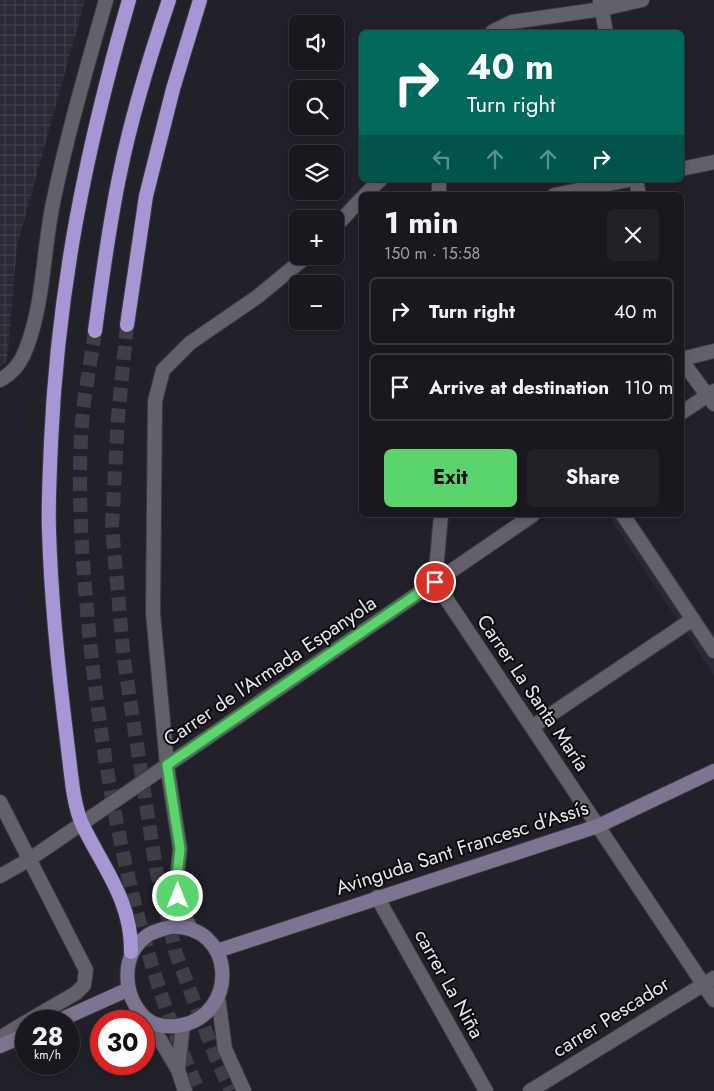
<!DOCTYPE html>
<meta charset="utf-8">
<style>
body{margin:0;font-family:Jost,sans-serif;background:#232127;color:#f1f3f6;height:100vh;display:flex;flex-direction:column;font-size:19px;white-space:nowrap}
*{box-sizing:border-box;margin:0}
p{font-size:16px;color:#9fa0a4}
.icon{flex:none;width:28px;height:28px;fill:none;stroke:currentColor;stroke-width:2;stroke-linecap:round;stroke-linejoin:round}
.map{position:relative;flex:1;overflow:hidden}
.drawer{position:absolute;left:359px;top:192px;width:325px;height:325px;display:flex;flex-direction:column;background:#1a181e;border-radius:8px;box-shadow:0 2px 8px #0003,0 0 0 1px #38373c}
.drawer>*{flex:none}
.banner{position:absolute;left:359px;top:30px;width:325px;height:152px;border-radius:8px;box-shadow:0 2px 8px #0003,0 0 0 1px #38373c;background:#00695c;color:#fff;overflow:hidden}
.controls{position:absolute;left:289px;top:15px;display:grid;gap:10px}
.controls a{display:grid;place-items:center;width:55px;height:55px;border-radius:8px;background:#1a181e;box-shadow:0 2px 8px #0003,0 0 0 1px #38373c;font-size:25px}
.speed{position:absolute;left:15px;top:1010px;display:flex;gap:10px;font-size:25px;font-weight:700;text-align:center}
.speed>*{display:grid;place-content:center;width:65px;height:65px;border-radius:50%;background:#1a181e;box-shadow:0 2px 8px #0003,0 0 0 1px #38373c;line-height:1}
.speed small{font-size:12px;font-weight:400}
.speed .limit{border:8px solid #d22;background:#fff;color:#111}
.pin{position:absolute;display:grid;place-items:center;width:42px;height:42px;color:#fff;margin:-21px;border:2px solid #fff;border-radius:50%;box-shadow:0 1px 5px #0007}
.me{position:absolute;width:55px;margin:-28px;rotate:0deg;stroke-linejoin:round;filter:drop-shadow(0 0 4px #0008)}
.turn{display:flex;align-items:center;gap:18px;height:105px;padding:0 25px;font-size:22px}
.turn .icon{width:65px;height:65px;stroke-width:2.5}
.turn b{display:block;font-size:35px;line-height:42px}
.lanes{display:flex;align-items:center;height:48px;padding:0 25px;background:#0003;justify-content:center;gap:25px;direction:ltr}
.lanes .off{opacity:.35}
.round{display:grid;place-items:center;flex:none;width:52px;height:52px;border-radius:8px;background:#232127}
.headline{display:flex;align-items:center;justify-content:space-between;height:85px;padding:0 25px}
h1{font-size:30px;font-weight:700;line-height:38px}
.button{display:flex;gap:10px;margin-top:auto;padding:10px 25px}
.button a{flex:1;height:58px;border-radius:8px;background:#5ad56e;color:#111;font-size:20px;font-weight:700;line-height:58px;text-align:center}
.button a+a{background:#232127;color:#f1f3f6}
ul{padding:0;list-style:none}
li{display:flex;align-items:center;gap:15px;height:68px;margin:0 10px 8px;padding:0 15px;border:2px solid #38373c;border-radius:8px}
li div{flex:1}
li b{display:block;font-size:19px}
li em{font-style:normal}
.map>svg:first-child{display:block}
.built{fill:#2c2936}
.industrial{fill:url(#industrial-grid)}
.lines{fill:none;stroke-linecap:round;stroke-linejoin:round}
.trunk-tunnel{stroke:#403e45;stroke-width:14;stroke-dasharray:14 7;stroke-linecap:butt}
.minor-casing{stroke:#3c3a41;stroke-width:16}
.secondary-casing{stroke:#3c3a41;stroke-width:16}
.trunk-casing{stroke:#3c3a41;stroke-width:16}
.minor{stroke:#636069;stroke-width:14}
.secondary{stroke:#7d7491;stroke-width:14}
.trunk{stroke:#a896d4;stroke-width:14}
.route-casing{stroke:#3a8a48;stroke-width:12}
.route{stroke:#5ad56e;stroke-width:9}
.labels{text-anchor:middle;dominant-baseline:central;stroke-width:4;stroke-linejoin:round;paint-order:stroke}
.street-label{font-size:20px;fill:#e7e6eb;stroke:#0b0b0e}
</style>
<div class="map">
<svg width="714" height="1091" viewBox="0 0 714 1091">
<defs>
<pattern id="industrial-grid" width="8" height="8" patternUnits="userSpaceOnUse" patternTransform="scale(1.25)"><rect width="8" height="8" fill="#2c2936"/><path d="M0 4h8M4 0v8" fill="none" stroke="#403e4a"/></pattern>
</defs>
<rect width="100%" height="100%" fill="#222028"/>
<path class="built" d="M608 515H633L714 636V675Z"/>
<path class="industrial" d="M0 0H85L17 246 7 363 0 366Z"/>
<g class="lines">
<path class="trunk-tunnel" d="M127 325 118 417 112 527 124 660 156 869 176 954 216 1058 231 1091
M95 331C91 362 84 393 82 424 77 490 82 556 88 622 103 778 134 948 199 1091"/>
<g class="minor-casing">
<path id="minor" d="M600 1 606 32
M492 32 512 22 602 9 642 0
M681 169 714 162
M636 180 639 195
M365 195 380 180
M439 195V180
M554 195 628 180
M335 227 361 199
M681 359 714 351
M681 360 714 404
M0 380C13 373 21 363 26 349 44 303 43 251 53 203 67 135 87 67 106 0
M681 413 714 391
M441 515 435 582 714 1000
M623 515 714 651
M532 727 693 619
M0 802 86 970 84 985 76 993 28 1021
M0 876 30 859 533 515
M377 897 486 1091
M191 929 179 906 176 886 180 849 167 765 153 613 155 401 163 370 190 343 257 297 307 256
M218 997 225 1049 244 1091
M149 1021 178 1070 185 1091
M0 1038 26 1022
M178 1070 183 1025
M530 1091 714 978"/>
</g>
<g class="secondary-casing">
<path id="secondary" d="M170 927C236 923 241 1017 177 1026 166 1027 154 1026 145 1018 122 995 120 954 148 935 154 931 163 929 170 927Z
M217 951 598 826 714 771
M58 1021 129 989
M0 1046 26 1035"/>
</g>
<g class="trunk-casing">
<path id="trunk" d="M129 0C86 149 58 287 51 442 50 471 48 501 49 530 51 603 59 677 68 749 71 772 73 806 83 826 104 869 132 902 131 952
M127 325 146 196 173 89 200 0
M95 331C102 278 109 225 120 173 132 114 150 56 169 0"/>
</g>
<use href="#minor" class="minor"/>
<use href="#secondary" class="secondary"/>
<use href="#trunk" class="trunk"/>
</g>
<g class="lines">
<g class="route-casing">
<path id="route" d="M178 896 176 886 180 849 167 765 435 582"/>
</g>
<use href="#route" class="route"/>
</g>
<g class="labels">
<g class="street-label">
<text transform="translate(270 671) rotate(-34)">Carrer de l'Armada Espanyola</text>
<text transform="translate(533 693) rotate(56)">Carrer La Santa María</text>
<text transform="translate(462 848) rotate(-18)">Avinguda Sant Francesc d’Assís</text>
<text transform="translate(449 984) rotate(61)">carrer La Niña</text>
<text transform="translate(611 1017) rotate(-32)">carrer Pescador</text>
</g>
</g>
</svg>
<div class="controls">
<a><svg class="icon" aria-label="sound" viewBox="0 0 24 24"><path d="M4 9h4l5-4v14l-5-4H4zM17 9q2 3 0 6"/></svg></a>
<a><svg class="icon" aria-label="search" viewBox="0 0 24 24"><circle cx="10" cy="10" r="6"/><path d="M15 15l6 6"/></svg></a>
<a><svg class="icon" aria-label="layers" viewBox="0 0 24 24"><path d="M12 4l9 5-9 5-9-5zM3 14l9 5 9-5"/></svg></a>
<a>+</a>
<a>−</a>
</div>
<div class="speed"><div>28<small>km/h</small></div><div class="limit">30</div></div>
<div class="pin" style="left:435px;top:582px;background:#d93025"><svg class="icon" aria-label="arrive" viewBox="0 0 24 24"><path d="M6 21V4h12l-3 4 3 4H6"/></svg></div>
<svg class="me" style="left:178px;top:896px" viewBox="-20 -20 40 40"><circle r="17" fill="#5ad56e" stroke="#fff" stroke-width="3"/><path d="M0-11L8 9 0 5-8 9z" fill="#fff"/></svg>
<div class="banner">
<div class="turn"><svg class="icon" aria-label="right" viewBox="0 0 24 24"><path d="M7 20v-9h11M14 6l5 5-5 5"/></svg><div><b>40 m</b>Turn right</div></div>
<div class="lanes"><svg class="icon off" aria-label="left" viewBox="0 0 24 24"><path d="M17 20v-9H6M10 6l-5 5 5 5"/></svg><svg class="icon off" aria-label="ahead" viewBox="0 0 24 24"><path d="M12 20V5M6 11l6-6 6 6"/></svg><svg class="icon off" aria-label="ahead" viewBox="0 0 24 24"><path d="M12 20V5M6 11l6-6 6 6"/></svg><svg class="icon" aria-label="right" viewBox="0 0 24 24"><path d="M7 20v-9h11M14 6l5 5-5 5"/></svg></div>
</div>
<section class="drawer">
<div class="headline"><div><h1>1 min</h1><p>150 m · 15:58</p></div><a class="round"><svg class="icon" aria-label="close" viewBox="0 0 24 24"><path d="M6 6l12 12M18 6L6 18"/></svg></a></div>
<ul>
<li><svg class="icon" aria-label="right" viewBox="0 0 24 24"><path d="M7 20v-9h11M14 6l5 5-5 5"/></svg><div><b>Turn right</b></div><em>40 m</em></li>
<li><svg class="icon" aria-label="arrive" viewBox="0 0 24 24"><path d="M6 21V4h12l-3 4 3 4H6"/></svg><div><b>Arrive at destination</b></div><em>110 m</em></li>
</ul>
<div class="button"><a>Exit</a><a>Share</a></div>
</section>
</div>
